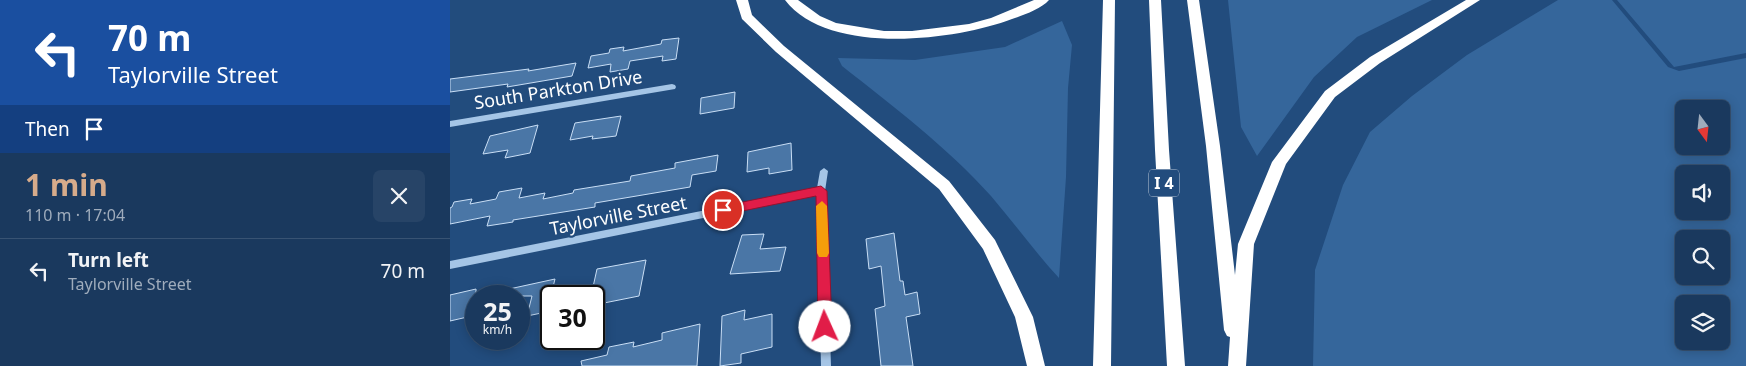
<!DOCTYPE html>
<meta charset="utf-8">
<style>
body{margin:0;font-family:"Noto Sans",sans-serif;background:#274467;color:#f1f3f6;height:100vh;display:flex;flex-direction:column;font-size:19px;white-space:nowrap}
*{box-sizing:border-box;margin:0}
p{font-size:16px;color:#9facbc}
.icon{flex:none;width:28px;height:28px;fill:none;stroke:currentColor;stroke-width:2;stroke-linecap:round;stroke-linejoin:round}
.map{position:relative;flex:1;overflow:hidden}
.drawer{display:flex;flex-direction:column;background:#1a395e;width:450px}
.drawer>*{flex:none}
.hud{background:#1a4fa0;color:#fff;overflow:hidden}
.needle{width:32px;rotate:165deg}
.buttons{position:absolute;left:1225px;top:100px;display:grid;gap:10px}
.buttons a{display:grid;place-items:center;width:55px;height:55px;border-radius:8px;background:#1a395e;box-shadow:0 2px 12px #0003,0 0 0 1px #385373;font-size:25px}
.speed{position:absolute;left:15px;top:285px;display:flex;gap:10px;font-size:25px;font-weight:700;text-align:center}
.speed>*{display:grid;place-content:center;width:65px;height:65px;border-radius:50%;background:#1a395e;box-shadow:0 2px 12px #0003,0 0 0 1px #385373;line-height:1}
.speed small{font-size:12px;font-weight:400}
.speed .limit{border:2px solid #111;border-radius:8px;background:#fff;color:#111}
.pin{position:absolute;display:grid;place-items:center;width:42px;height:42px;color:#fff;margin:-21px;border:2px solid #fff;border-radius:50%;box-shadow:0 1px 5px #0007}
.me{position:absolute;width:55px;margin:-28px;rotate:358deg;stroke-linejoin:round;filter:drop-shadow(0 0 4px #0008)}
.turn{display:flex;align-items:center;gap:18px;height:105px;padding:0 25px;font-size:22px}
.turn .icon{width:65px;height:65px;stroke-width:2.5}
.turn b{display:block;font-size:35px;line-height:42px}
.then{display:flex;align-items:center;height:48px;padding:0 25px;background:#0003;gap:10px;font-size:19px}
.round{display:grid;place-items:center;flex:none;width:52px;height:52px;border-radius:8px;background:#274467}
.overview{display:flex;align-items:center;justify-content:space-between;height:85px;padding:0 25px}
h1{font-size:30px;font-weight:700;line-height:38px;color:#d6ab8b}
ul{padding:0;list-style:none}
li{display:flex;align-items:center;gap:15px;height:65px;padding:0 25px;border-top:1px solid #385373}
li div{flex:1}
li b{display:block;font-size:19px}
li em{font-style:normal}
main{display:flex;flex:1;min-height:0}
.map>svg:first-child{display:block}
.green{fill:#35669b;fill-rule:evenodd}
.building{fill:#4a76a6;stroke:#c9def5}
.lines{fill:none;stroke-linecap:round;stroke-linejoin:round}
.minor{fill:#a5c5e6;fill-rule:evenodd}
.highway{fill:#fff;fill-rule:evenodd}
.route{fill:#e11d48;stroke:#92132f}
.slow{fill:#f59e0b}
.labels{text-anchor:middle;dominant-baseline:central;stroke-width:4.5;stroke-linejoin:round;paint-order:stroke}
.shield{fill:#224c7d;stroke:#bdc9d8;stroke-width:1}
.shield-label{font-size:16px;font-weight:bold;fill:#fff}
.street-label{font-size:18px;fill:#fff;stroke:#224c7d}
</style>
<main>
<section class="drawer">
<div class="hud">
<div class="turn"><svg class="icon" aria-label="left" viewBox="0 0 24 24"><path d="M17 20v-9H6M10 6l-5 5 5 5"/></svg><div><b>70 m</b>Taylorville Street</div></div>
<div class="then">Then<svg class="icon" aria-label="arrive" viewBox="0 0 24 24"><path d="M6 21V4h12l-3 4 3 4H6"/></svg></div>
</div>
<div class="overview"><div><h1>1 min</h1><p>110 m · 17:04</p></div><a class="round"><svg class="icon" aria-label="close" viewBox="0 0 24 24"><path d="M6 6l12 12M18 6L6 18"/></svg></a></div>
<ul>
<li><svg class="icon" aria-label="left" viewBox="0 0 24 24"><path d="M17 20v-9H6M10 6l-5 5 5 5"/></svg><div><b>Turn left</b><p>Taylorville Street</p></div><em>70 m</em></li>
</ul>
</section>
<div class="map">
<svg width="1296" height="366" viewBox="0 0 1296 366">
<rect width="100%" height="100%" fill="#224c7d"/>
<path class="green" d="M778 0H982L907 37 864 77 807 156 791 127Z
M1108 0H1162L1218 67 1229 71 1296 58V366H863L865 270 893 185 920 132 962 96 1017 55ZM1234 109H1271V146H1234ZM1234 174H1271V211H1234ZM1234 239H1271V276H1234ZM1234 304H1271V341H1234Z
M1167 0H1296V53L1224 67Z
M612 21 622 45 618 88 616 177 609 278C585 252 564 223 541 196 497 147 444 107 392 66L388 58 465 60 555 47Z"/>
<path class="building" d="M229 38 226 59 212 61 213 56 180 61 178 69 160 72 161 64 138 68 141 56 159 53 160 49 174 47 173 51 211 44 212 40Z
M126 63 122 76 57 87 58 84 0 92V79L79 69 78 71Z
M285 92 284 108 250 114 251 98Z
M171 116 166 136 142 139 143 136 120 140 125 123Z
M88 125 80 153 55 158 58 150 33 154 40 136Z
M341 143 342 170 319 174V168L297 172 298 152Z
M268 155 266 171 242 175 240 187 145 203V207L63 220V222L37 226 40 216 0 224V208L2 207 4 202 22 199 20 204 46 199 49 192 72 188 69 198 95 193 93 199 123 193 124 190 180 181 181 176 225 168V163Z
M444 233 450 281H453L455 295 467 292 470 314 456 317 463 366H431L425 309 435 306 431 266 419 269 416 239Z
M314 234 310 249 336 247 330 271 280 274 292 235Z
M196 260 189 296 144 305V296H141L147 269Z
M105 279 101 295V311L77 316 82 296H50V291Z
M26 289V315L0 321V295Z
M295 310 294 320 322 314V347L291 354V363L270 366 272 316Z
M250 324 247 366H132L131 361 157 355 159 347 184 342 183 347 212 340V333Z"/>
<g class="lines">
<path class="minor" d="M222 84 225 85 226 87 225 89 0 127V121Z
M374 168 378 171 375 191 381 366H371L367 195 0 269V261L367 188 370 171Z"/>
<path class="highway" d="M286 0H298L302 15 334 46 499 181 545 240 583 317 595 366H577L565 317 533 249 489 189 326 52 292 19Z
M335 0H348L370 16 386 23 434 31H462L519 24 541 18 584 0H599C591 9 574 15 562 19 504 41 378 56 335 0Z
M653 0H665L661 366H643Z
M699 0H711L719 150 735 366H717L705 150Z
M737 0H749L770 146 785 275 788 244 822 162 875 91 920 57 1016 0H1030L930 63 885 97 836 164 804 244 796 366H778L780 337 777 336 774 330 756 146Z"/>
</g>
<path class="route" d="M371 186 377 191 382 327 380 331 375 333 370 331 368 327 366 196 273 215 269 214 268 210 269 207 273 206Z"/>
<path class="slow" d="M372 201 377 206 379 253 377 257H369L367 253 366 206Z"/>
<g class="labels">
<rect class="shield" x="699" y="169.5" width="30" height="27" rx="4"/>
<g class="shield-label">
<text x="714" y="183">I 4</text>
</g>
<g class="street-label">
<text transform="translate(108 89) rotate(-9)">South Parkton Drive</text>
<text transform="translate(168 215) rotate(-11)">Taylorville Street</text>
</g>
</g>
</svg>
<div class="buttons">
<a><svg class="needle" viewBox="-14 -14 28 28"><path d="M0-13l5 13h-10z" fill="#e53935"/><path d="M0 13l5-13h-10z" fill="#9facbc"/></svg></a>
<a><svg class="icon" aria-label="sound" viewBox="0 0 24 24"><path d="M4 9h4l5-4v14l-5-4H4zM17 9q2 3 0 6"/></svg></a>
<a><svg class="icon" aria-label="search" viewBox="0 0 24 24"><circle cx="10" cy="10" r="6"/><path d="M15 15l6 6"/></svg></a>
<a><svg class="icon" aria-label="layers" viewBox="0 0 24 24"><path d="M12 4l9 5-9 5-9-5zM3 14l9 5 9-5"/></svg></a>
</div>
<div class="speed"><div>25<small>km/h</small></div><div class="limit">30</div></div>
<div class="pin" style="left:273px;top:210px;background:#d93025"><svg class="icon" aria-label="arrive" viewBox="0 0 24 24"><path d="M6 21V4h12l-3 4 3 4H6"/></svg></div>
<svg class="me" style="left:375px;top:327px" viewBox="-20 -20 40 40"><circle r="19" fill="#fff"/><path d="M0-13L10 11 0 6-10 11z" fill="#e11d48"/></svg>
</div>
</main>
